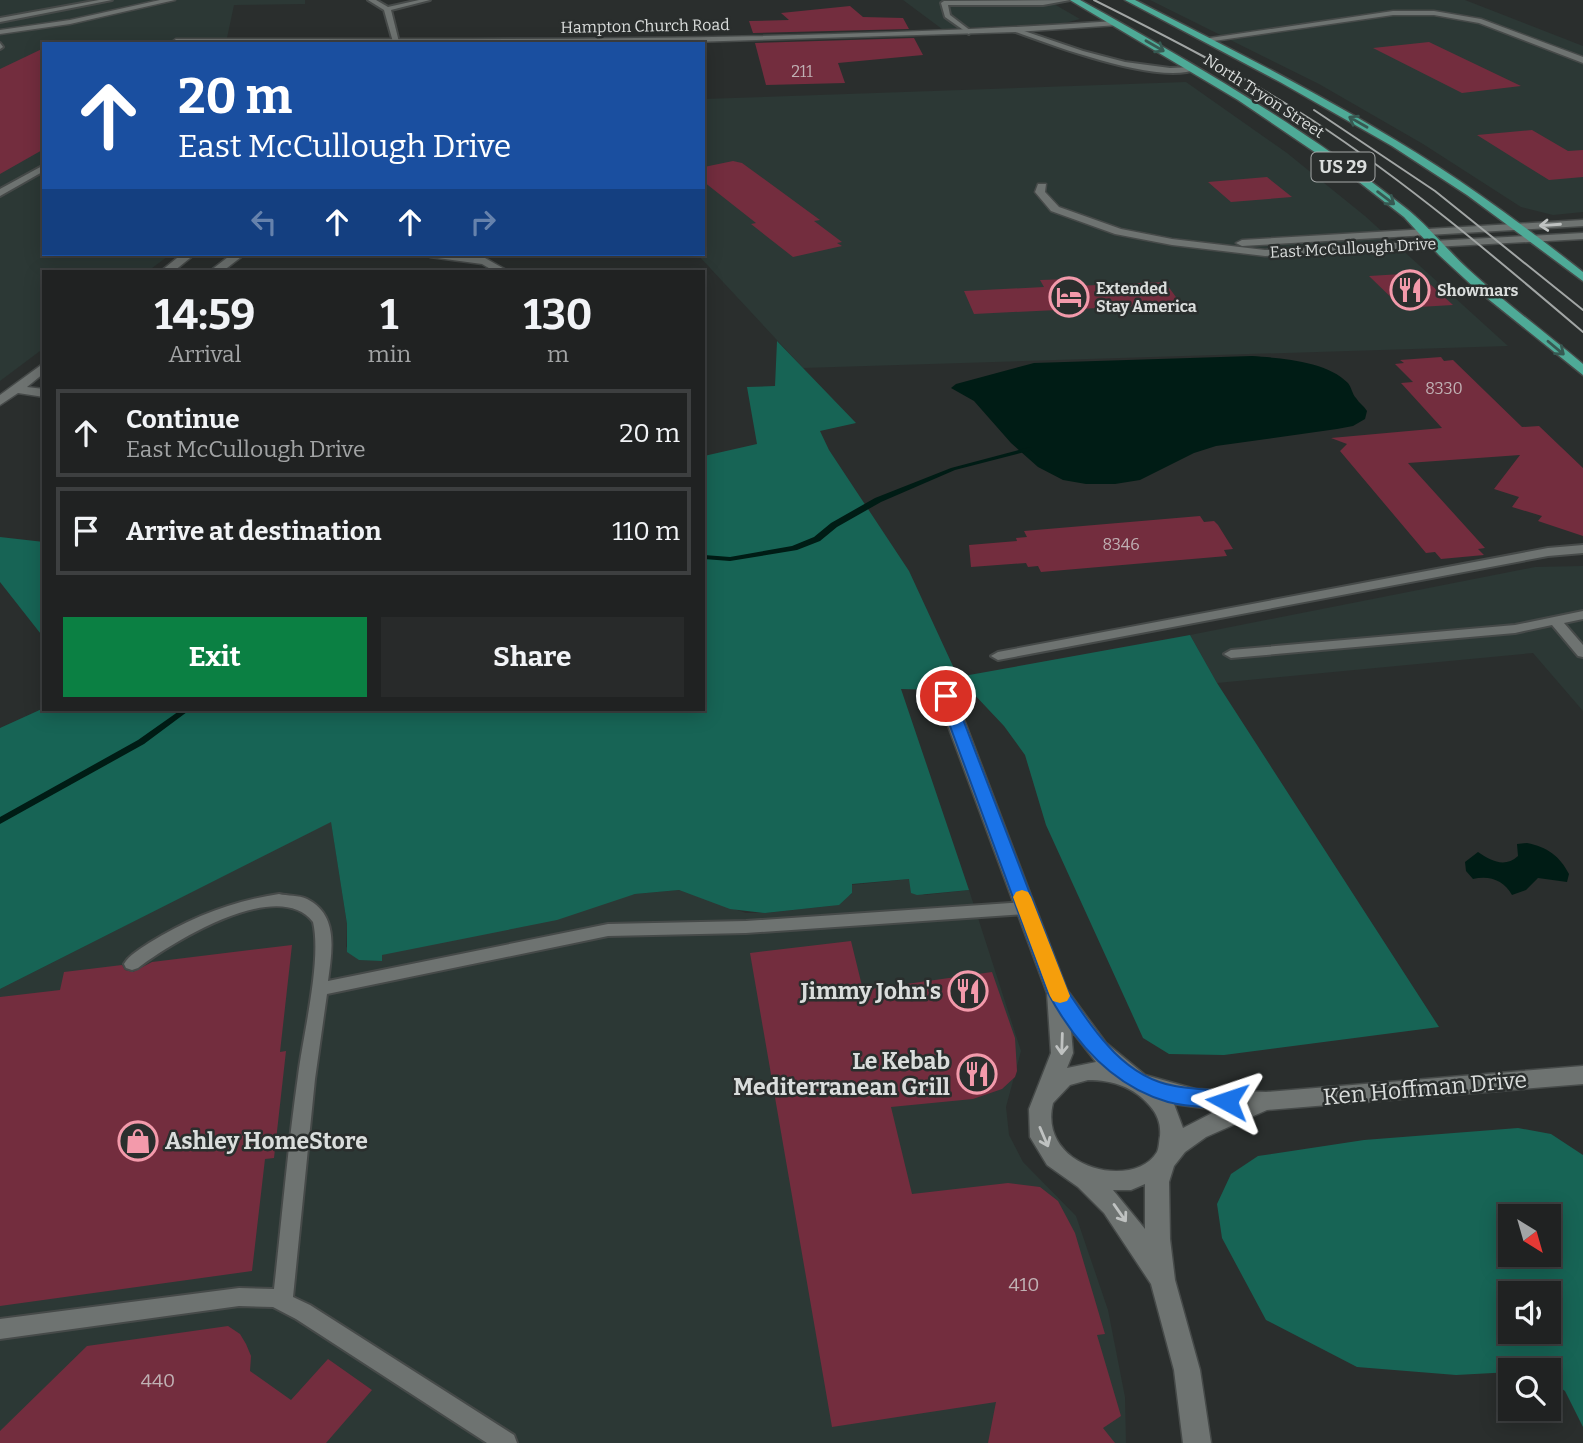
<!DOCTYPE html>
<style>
body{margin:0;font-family:Bitter,serif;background:#282a2a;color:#f1f3f6;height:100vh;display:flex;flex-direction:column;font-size:26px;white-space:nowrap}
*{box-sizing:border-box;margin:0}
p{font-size:23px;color:#a2a4a5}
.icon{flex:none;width:38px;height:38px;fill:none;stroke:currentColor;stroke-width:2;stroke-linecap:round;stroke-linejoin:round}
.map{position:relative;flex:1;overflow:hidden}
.drawer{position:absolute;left:42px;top:270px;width:663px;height:441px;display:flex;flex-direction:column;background:#202222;border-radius:0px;box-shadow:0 4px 18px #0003,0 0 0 2px #3d3f40}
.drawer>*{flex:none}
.top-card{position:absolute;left:42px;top:42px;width:663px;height:214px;border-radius:0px;box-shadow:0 4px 18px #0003,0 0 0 2px #3d3f40;background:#1a4fa0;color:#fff;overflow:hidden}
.needle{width:46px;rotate:143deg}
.controls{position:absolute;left:1498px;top:1204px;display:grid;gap:14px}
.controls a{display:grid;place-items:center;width:63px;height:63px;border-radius:0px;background:#202222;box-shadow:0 4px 18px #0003,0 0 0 2px #3d3f40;font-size:35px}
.pin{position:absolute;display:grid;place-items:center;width:60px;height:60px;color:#fff;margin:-30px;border:4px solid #fff;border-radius:50%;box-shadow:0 2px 7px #0007}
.me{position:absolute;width:77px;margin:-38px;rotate:275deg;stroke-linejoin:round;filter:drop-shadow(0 0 5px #0008)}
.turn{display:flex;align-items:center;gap:24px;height:147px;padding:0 21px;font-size:32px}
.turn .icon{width:91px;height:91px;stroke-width:2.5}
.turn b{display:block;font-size:49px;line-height:60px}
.lanes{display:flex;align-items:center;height:66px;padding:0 21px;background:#0003;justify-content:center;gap:35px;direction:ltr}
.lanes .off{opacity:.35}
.eta{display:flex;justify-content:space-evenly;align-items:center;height:119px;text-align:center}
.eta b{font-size:42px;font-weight:700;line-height:49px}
.cta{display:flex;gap:14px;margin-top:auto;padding:14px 21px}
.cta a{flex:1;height:80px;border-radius:0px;background:#0b8043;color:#fff;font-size:28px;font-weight:700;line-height:80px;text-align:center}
.cta a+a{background:#282a2a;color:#f1f3f6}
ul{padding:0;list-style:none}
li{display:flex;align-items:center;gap:21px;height:88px;margin:0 14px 10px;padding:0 7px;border:4px solid #3d3f40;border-radius:0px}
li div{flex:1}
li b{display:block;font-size:26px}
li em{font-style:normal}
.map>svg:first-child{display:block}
.built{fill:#2c3835}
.green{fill:#176455;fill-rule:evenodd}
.water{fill:#001c15}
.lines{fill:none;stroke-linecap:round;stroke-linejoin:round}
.stream{fill:#001c15;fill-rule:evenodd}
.building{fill:#732d3e}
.lane-casing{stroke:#464a49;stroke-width:4}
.street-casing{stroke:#464a49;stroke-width:3}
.secondary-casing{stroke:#464a49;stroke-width:3}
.primary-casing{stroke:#464a49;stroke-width:3}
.lane{fill:#6e7371;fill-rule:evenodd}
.street{fill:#6e7371;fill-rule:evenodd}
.secondary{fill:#6e7371;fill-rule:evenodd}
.primary{fill:#4eaa97;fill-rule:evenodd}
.tram{stroke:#a2a6a5;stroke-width:2}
.oneway{stroke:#375952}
.oneway2{stroke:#bfc2c1}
.route{fill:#1a73e8;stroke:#114b97;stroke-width:2}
.slow{fill:#f59e0b}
.labels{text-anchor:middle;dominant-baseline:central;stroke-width:5;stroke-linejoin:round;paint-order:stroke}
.far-street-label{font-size:16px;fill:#dadddc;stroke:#2a2e2d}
.number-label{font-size:16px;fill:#c0b1b4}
.far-poi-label{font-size:16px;font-weight:bold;fill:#dadddc;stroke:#2a2e2d;text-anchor:start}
.shield{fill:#2a2e2d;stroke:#a5a8a8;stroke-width:2}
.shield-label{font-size:18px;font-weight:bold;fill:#dadddc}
.near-number-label{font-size:19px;fill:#c0b1b4}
.near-poi-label{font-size:23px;font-weight:bold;fill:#dadddc;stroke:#2a2e2d;text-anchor:end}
.near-street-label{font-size:23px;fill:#dadddc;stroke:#2a2e2d}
</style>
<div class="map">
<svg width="1583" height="1443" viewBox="0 0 1583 1443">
<rect width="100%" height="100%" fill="#2a2e2d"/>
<path class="built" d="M0 0H305V4L234 5 227 38 223 44H44V254H171L148 271H44V348L0 381Z
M903 0H1047L1080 19 1065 23 942 29Z
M1150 0H1465L1583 46V212L1553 215 1521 207 1423 144 1319 84Z
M1186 82 1287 153 1365 216 1508 346 803 368 697 254H704V99Z
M1583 566V711L1533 653 1217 683 1190 635 1535 567Z
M331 821 347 924 346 947 382 961 381 955 635 894 679 890 746 913H765L830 906 852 894 851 885 909 879 924 895 969 890 1021 1051 1006 1107 1009 1135 1023 1162 1076 1216 1108 1310 1125 1397 1126 1443H0V989Z"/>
<path class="green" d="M777 341 856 423 820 431 829 450 909 571 958 677 1190 635 1217 683 1439 1027 1224 1055 1169 1054 1143 1038 1046 825 1025 755 1004 726 971 691 901 689 969 890 917 895 911 893 909 879 852 884V893L839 905 765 913 730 909 679 890 635 894 557 920 382 955V961L359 960 347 952V924L331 822 0 989V728L44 708 704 709V456L757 444 747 387 775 386Z
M0 537 44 542V638L0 582Z
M1518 1128 1551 1134 1583 1155V1427L1565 1391 1549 1380V1370L1456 1375 1357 1367 1266 1320 1222 1238 1217 1204 1231 1174 1258 1156 1364 1140ZM1549 1216V1255H1510V1216ZM1510 1293H1549V1332H1510Z"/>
<path class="water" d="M1252 356C1280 358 1327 361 1348 383 1352 388 1352 394 1356 398 1359 403 1364 406 1367 411L1365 419 1353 426 1337 429 1216 446 1194 453 1140 480 1115 484H1086L1063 480 1038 467 1011 443 974 401 951 388 956 384 1034 363Z
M1527 843C1547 847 1560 856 1569 874L1567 882 1538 878 1526 890 1512 895C1504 880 1489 875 1473 879L1466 871 1465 862 1478 852C1491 861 1505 868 1518 856L1517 844Z"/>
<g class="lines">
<path class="stream" d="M1030 447 1032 448V450L955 470 881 502 837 527 820 541 797 550 730 561 704 559V555L730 557 792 546 814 537 831 523 875 498 951 468Z
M182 709H191L144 744 0 824V817L138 740Z"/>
</g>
<path class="building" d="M850 6 863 17 903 18 909 29 753 33 749 21 789 20 781 13Z
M914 38 923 55 838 63 845 83 766 85 755 43Z
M1429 42 1521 86 1462 93 1373 48Z
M44 48V149L0 174V69Z
M1532 130 1568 151 1583 150V177L1549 180 1477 135Z
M733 161 742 163 820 220 814 221 842 242 837 243 842 246 793 257 751 224 756 223 704 182V167Z
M1267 177 1292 197 1231 202 1208 182Z
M1418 273 1453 305 1402 308 1369 276Z
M1071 279 1075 286 1165 282 1181 304 974 314 964 291 1044 287 1040 280Z
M1441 357 1444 361 1453 360 1522 427 1539 426 1583 468V536L1538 521 1542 516 1512 507 1519 497 1494 489 1520 455 1408 463 1485 548 1478 549 1484 555 1441 559 1435 552 1426 553 1340 451 1347 444 1331 438 1442 428 1401 383 1413 382 1395 364 1404 363 1400 360Z
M1200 516 1204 522 1214 521 1218 525 1233 549 1224 550 1227 556 1041 572 1038 566 1028 567 1026 563 971 567 969 545 1017 541 1016 538 1027 537 1024 531Z
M851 941 863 990 992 972 1015 1038 1017 1071 1015 1077 1002 1089 973 1099 891 1107 912 1194 1008 1183 1040 1187 1058 1201 1075 1233 1105 1334 1097 1335 1121 1416 1103 1428 1115 1443H988L996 1402 832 1427 750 953Z
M292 945 280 1052 286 1051 274 1158 265 1159 252 1271 0 1306V997L60 990 64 972 122 965 125 970 133 972 152 962Z
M228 1326 240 1334 246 1344 251 1356 250 1371 291 1400 328 1359 372 1390 326 1443H0V1431L87 1346Z"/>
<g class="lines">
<g class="lane-casing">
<path id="lane" d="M99 0H112L0 22V18Z
M368 0H376L388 7 419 0H430L391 10 399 42 397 44 393 42 384 10Z
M1070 0 1043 5H948L950 15 971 31 969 34 945 17 941 3 944 1Z
M1015 28 1083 51 1125 62 1170 68 1193 67 1197 69C1160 86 1051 45 1013 31Z
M0 43 3 47 0 49Z
M44 165V171L0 196V189Z
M1583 545V553L1548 556 998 660 991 656 998 652 1548 548Z
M1583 611V619L1564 623 1583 645V657L1578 656 1552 625 1515 633 1231 658 1224 654 1231 650 1515 625Z
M279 894C287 896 299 895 307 899 339 915 332 951 328 981L608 924 746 921 1026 902 1032 904 1034 908 1032 912 1026 914 746 933 608 936 327 994 315 1079 293 1297 310 1305 514 1435 517 1443H487L296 1319 273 1307 239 1306 0 1339V1319L239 1288 274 1289C282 1218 288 1146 298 1076 303 1035 322 960 313 922 278 876 171 943 138 968L132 970 126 968 124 964C129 955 140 949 149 943 189 918 232 901 279 894Z"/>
</g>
<g class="street-casing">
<path id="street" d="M1393 11H1434L1481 19 1583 57V63L1479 23 1434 15H1393L1207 42 1203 39Z
M1115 21 1118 25 1015 32 628 44 172 42 176 39C489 39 803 42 1115 21Z
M182 254H195L174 271H161Z
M232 254H245L223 271H210Z
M424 254 485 258 508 271H494L482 264 430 257Z
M44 363V373L27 387 44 389V397L18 393 0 405V395Z
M946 691 955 696 1067 990 1106 1043 1145 1075 1195 1089 1266 1092 1583 1066V1084L1267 1110 1206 1137 1185 1152 1174 1166 1169 1182 1170 1239 1175 1280 1200 1370 1211 1443H1183L1174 1370 1151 1284 1104 1213 1078 1187 1047 1165 1030 1137 1029 1109 1051 1053 1047 993 937 696ZM1071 1030 1096 1062 1067 1068 1073 1053ZM1088 1080C1113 1080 1134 1087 1150 1106 1158 1115 1161 1125 1160 1136 1159 1141 1159 1148 1157 1152 1134 1191 1037 1168 1053 1103L1070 1085ZM1174 1104 1218 1110 1183 1128ZM1145 1184V1229L1113 1190H1131Z"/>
</g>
<g class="secondary-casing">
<path id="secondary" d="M160 0H175L70 24 0 34V30L70 20Z
M1038 184H1046L1045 192 1059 207 1121 229 1172 239 1265 250 1583 233V239L1265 256 1172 245 1115 234 1051 211 1035 192Z
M1583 220V226L1242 246 1236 243 1242 240Z"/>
</g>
<g class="primary-casing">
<path id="primary" d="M1070 0H1080C1192 62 1303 127 1403 206 1427 224 1446 249 1468 269 1505 303 1545 332 1583 364V375L1477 290 1439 255 1404 217 1359 182 1238 100Z
M1125 0H1135C1237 52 1341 104 1437 166 1488 199 1536 235 1583 272V281L1467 195 1392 146 1280 82Z"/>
</g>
<use href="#lane" class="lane"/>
<use href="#street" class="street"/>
<use href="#secondary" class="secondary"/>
<use href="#primary" class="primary"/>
<path class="tram" d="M1094 0C1168 37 1242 75 1312 120 1408 183 1496 258 1583 332
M1314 110 1435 191 1583 310"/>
</g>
<defs><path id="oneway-shaft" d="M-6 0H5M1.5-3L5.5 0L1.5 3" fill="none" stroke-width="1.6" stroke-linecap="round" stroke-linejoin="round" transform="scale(1.75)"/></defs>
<g class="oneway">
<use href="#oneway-shaft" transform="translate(1155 46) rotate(30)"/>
<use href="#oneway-shaft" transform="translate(1358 122) rotate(-150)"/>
<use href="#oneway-shaft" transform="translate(1386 198) rotate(37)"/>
<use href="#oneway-shaft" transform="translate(1556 348) rotate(40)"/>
</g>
<g class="oneway2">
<use href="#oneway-shaft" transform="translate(1550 225) rotate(176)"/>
<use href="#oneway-shaft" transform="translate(1062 1044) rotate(92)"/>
<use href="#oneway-shaft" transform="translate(1044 1137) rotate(67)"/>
<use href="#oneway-shaft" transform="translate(1120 1213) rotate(55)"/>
</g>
<path class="route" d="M946 691 954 696 1067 990C1094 1030 1123 1077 1175 1086 1194 1090 1216 1088 1235 1095L1238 1101 1235 1107 1227 1109C1208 1107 1187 1107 1168 1102 1112 1086 1075 1043 1048 993L939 696Z"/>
<path class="slow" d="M1022 890 1028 892 1031 897 1070 996 1067 1001 1060 1003 1053 1001 1050 996 1013 897 1016 892Z"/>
<defs>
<g id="restaurant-ring" transform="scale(2.0125)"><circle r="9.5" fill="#2a2e2d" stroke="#f39aab" stroke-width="1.5"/><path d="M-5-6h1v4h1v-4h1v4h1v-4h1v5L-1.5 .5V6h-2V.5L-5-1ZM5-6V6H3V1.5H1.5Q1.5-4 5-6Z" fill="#f39aab"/></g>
<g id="hotel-ring" transform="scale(2.0125)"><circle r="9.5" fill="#2a2e2d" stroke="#f39aab" stroke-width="1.5"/><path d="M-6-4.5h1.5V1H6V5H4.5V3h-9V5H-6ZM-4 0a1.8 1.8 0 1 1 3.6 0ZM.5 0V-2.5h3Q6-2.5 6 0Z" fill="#f39aab"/></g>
<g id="shop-ring" transform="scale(2.0125)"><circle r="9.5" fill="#2a2e2d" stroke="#f39aab" stroke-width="1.5"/><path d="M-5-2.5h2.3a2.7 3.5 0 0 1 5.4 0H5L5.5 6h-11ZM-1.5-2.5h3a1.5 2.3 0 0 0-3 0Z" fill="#f39aab"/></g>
</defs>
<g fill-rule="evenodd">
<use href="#restaurant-ring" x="1410" y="290"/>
<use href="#hotel-ring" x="1069" y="297"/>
<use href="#restaurant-ring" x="968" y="991"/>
<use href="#restaurant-ring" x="977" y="1074"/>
<use href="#shop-ring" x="138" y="1141"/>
</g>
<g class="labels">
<g class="far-street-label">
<text transform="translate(645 26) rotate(-1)">Hampton Church Road</text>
<text transform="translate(1264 96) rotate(33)">North Tryon Street</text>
<text transform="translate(1353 248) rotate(-3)">East McCullough Drive</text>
</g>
<g class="number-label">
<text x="802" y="71">211</text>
<text x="1444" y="388">8330</text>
<text x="1121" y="544">8346</text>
</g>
<g class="far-poi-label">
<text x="1096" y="288">Extended<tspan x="1096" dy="18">Stay America</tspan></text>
<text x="1437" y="290">Showmars</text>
</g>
<rect class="shield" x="1311.5" y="152.5" width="63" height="29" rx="5"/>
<g class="shield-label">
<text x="1343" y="167">US 29</text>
</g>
<g class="near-number-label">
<text x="1024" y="1284">410</text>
<text x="158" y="1380">440</text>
</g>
<g class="near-poi-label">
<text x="941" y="991">Jimmy John's</text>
<text x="950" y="1061">Le Kebab<tspan x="950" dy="26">Mediterranean Grill</tspan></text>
<text x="165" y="1141" text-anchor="start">Ashley HomeStore</text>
</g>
<g class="near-street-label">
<text transform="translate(1425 1088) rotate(-5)">Ken Hoffman Drive</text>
</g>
</g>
</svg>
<div class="controls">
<a><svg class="needle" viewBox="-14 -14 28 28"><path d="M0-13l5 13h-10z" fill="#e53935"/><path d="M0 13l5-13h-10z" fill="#a2a4a5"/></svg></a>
<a><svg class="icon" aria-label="sound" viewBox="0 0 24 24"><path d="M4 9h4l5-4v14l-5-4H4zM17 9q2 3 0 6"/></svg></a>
<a><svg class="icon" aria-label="search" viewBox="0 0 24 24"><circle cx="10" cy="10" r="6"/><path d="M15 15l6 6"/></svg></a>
</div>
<div class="pin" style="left:946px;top:696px;background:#d93025"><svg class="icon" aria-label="arrive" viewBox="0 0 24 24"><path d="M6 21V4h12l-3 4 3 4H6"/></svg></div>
<svg class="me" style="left:1227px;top:1101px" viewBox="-20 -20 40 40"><path d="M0-17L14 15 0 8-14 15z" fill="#1a73e8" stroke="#fff" stroke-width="4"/></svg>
<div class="top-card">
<div class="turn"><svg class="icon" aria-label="ahead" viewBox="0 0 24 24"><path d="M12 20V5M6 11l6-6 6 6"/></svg><div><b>20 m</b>East McCullough Drive</div></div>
<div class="lanes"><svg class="icon off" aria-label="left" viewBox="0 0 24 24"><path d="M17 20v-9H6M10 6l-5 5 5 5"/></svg><svg class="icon" aria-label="ahead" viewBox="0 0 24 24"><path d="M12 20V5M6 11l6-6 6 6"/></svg><svg class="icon" aria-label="ahead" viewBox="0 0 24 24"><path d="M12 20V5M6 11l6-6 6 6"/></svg><svg class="icon off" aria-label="right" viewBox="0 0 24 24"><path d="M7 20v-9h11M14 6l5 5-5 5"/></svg></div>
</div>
<section class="drawer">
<div class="eta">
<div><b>14:59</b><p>Arrival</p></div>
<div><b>1</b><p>min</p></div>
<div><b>130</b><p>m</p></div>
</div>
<ul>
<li><svg class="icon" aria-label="ahead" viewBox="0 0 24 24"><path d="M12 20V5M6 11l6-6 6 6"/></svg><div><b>Continue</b><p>East McCullough Drive</p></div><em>20 m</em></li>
<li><svg class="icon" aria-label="arrive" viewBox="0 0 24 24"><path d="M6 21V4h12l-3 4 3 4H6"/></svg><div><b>Arrive at destination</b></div><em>110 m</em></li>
</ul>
<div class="cta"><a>Exit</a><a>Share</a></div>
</section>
</div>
